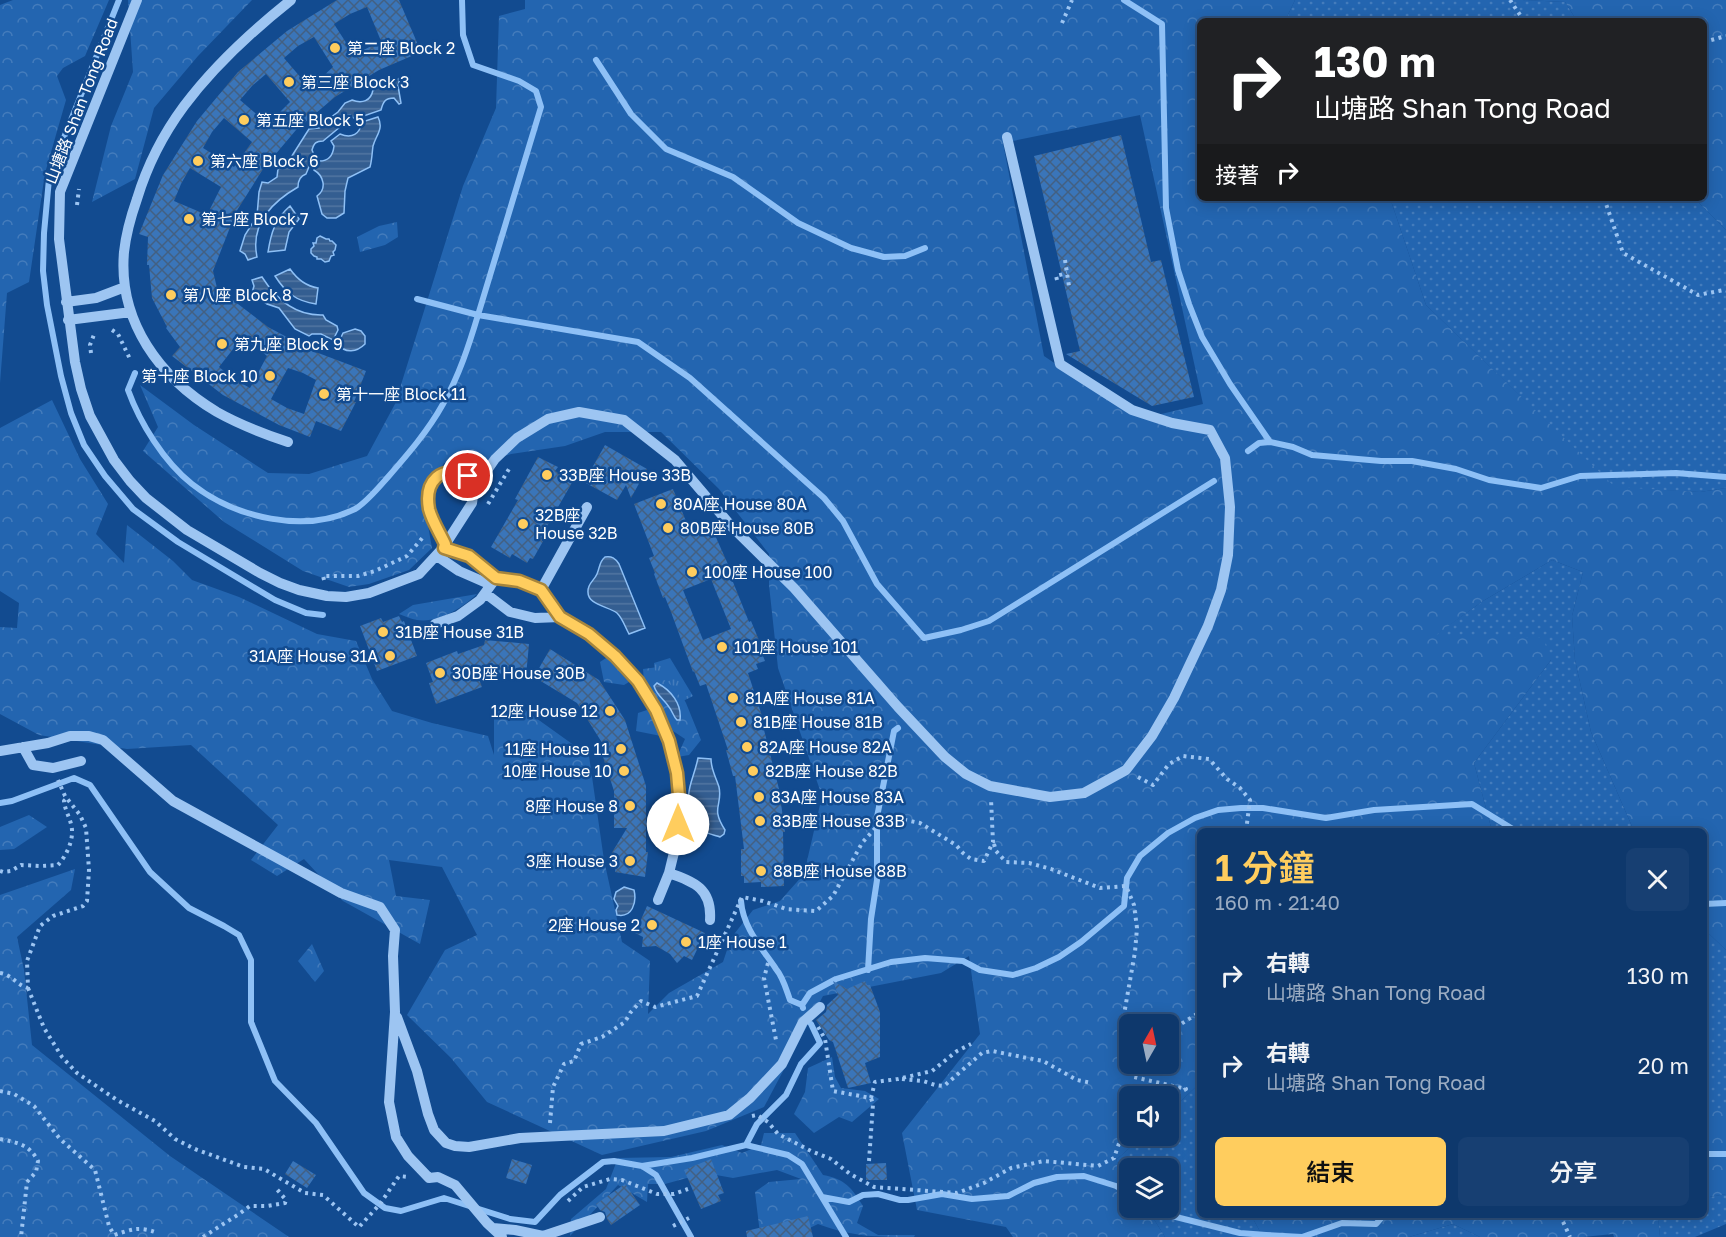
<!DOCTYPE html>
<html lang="zh-TW">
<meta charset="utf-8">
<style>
body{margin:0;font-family:"Golos Text","Noto Sans TC",sans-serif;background:#173f72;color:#f1f3f6;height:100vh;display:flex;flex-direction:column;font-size:22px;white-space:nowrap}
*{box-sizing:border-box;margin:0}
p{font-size:20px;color:#9bacc2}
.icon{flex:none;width:33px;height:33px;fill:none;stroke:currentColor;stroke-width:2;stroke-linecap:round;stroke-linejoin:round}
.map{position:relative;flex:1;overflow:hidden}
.details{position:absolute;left:1197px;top:828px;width:510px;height:390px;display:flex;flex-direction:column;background:#0e386c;border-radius:9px;box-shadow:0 3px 15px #0003,0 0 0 2px #2e527f}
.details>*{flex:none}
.hud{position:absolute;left:1197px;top:18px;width:510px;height:183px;border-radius:9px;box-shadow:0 3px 15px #0003,0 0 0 2px #2e527f;background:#202124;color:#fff;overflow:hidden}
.needle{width:39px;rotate:9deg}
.buttons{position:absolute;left:1119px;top:1014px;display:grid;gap:12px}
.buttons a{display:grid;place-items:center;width:60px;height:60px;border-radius:9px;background:#0e386c;box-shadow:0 3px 15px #0003,0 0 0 2px #2e527f;font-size:30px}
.pin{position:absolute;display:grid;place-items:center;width:51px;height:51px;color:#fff;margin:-26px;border:3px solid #fff;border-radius:50%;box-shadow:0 2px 6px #0007}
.me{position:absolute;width:66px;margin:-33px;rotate:0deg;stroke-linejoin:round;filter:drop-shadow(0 0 4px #0008)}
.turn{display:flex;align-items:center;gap:21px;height:126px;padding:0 18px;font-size:27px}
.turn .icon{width:78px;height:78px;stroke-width:2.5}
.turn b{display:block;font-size:42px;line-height:51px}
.then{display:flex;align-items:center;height:57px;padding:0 18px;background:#0003;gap:12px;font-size:22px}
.round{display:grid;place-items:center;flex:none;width:63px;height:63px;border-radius:9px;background:#173f72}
.headline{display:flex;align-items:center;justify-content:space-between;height:102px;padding:0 18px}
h1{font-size:36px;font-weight:600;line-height:45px;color:#ffcd5e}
.button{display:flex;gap:12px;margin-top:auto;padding:12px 18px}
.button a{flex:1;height:69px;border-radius:9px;background:#ffcd5e;color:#111;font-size:24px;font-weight:600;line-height:69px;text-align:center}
.button a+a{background:#173f72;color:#f1f3f6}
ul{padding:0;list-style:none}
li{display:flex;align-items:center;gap:18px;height:90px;padding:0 18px}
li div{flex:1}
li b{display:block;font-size:22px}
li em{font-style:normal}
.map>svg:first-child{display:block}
.grass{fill:url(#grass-dots)}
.forest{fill:url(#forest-crowns);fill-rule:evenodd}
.park{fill:url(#park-tufts)}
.water{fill:url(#water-rules);stroke:#8ec0f6;stroke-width:1.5}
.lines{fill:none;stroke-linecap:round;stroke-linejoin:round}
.stream{stroke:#8ec0f6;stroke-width:6}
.building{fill:url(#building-cross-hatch);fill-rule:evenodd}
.path{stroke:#9dc5f2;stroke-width:4;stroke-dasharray:3 4.5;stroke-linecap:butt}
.minor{stroke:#9dc5f2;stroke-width:10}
.route-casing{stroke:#a6853d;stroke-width:15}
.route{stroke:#ffcd5e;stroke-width:10}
.poi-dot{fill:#ffcd5e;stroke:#124b90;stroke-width:2}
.labels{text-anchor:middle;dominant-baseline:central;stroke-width:5;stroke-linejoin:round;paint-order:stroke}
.poi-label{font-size:16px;fill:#fff;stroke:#124b90;text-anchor:start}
.street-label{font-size:16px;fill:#fff;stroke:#124b90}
</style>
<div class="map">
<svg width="1726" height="1237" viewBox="0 0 1726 1237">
<defs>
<pattern id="grass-dots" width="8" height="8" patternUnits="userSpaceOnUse" patternTransform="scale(1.5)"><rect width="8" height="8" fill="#2365b0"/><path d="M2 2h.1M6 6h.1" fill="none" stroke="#447cbc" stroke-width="1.8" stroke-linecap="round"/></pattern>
<pattern id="forest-crowns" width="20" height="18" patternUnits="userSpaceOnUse" patternTransform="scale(1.5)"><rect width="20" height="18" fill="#2365b0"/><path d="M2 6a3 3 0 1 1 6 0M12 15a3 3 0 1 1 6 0" fill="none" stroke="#447cbc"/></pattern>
<pattern id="park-tufts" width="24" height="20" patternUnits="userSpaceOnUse" patternTransform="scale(1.5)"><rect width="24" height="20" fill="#2365b0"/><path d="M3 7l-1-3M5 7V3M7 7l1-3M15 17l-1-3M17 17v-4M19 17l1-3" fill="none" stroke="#447cbc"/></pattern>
<pattern id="water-rules" width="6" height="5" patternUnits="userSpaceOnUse" patternTransform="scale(1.5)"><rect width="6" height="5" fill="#345e91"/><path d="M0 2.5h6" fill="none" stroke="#5276a2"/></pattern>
<pattern id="building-cross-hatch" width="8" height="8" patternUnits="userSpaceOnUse" patternTransform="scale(1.5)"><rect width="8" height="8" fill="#3a75b9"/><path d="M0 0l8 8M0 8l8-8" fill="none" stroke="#436082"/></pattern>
</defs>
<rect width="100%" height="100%" fill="#124b90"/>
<path class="grass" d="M1295 0H1522L1565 2 1577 21H1285Z
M1390 198H1694L1726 230V488L1700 492 1615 488 1426 305Z
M1552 560 1583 572 1572 616 1575 660 1591 732 1634 831H1492L1474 763 1551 660 1435 635 1483 601Z
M1704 929 1726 950V1111L1722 1112 1704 1108Z
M1200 1083V1215H1251L1263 1237H1165L1147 1208H1168V1168H1130L1129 1181 1116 1160 1143 1136H1168L1169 1112Z
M1726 1194V1224L1695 1237H1660L1658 1215H1704V1198Z
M1453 1224 1480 1237H1409Z"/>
<path class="forest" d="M13 0H109L85 56 63 68 57 76 66 100 45 173 29 282 7 293 0 383V5Z
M128 0H252L198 56 154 108 135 179 92 202 111 126 133 72Z
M525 0H1295L1285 21H1200V198H1390L1426 305 1615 487 1700 492 1726 488V950L1704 929V831H1634L1591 732 1575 660 1572 616 1583 572 1552 560 1483 601 1436 635 1543 638 1551 660 1474 763 1492 831H1200V1083L1169 1112 1168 1096H1130V1136H1143L1116 1160 1129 1181 1130 1208H1147L1165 1237H1013L1006 1227 917 1210 902 1133 980 1034 969 956 941 973 823 996 764 1107 706 1131 602 1155 487 1102 451 1058 407 1015 445 950 477 935 442 867 389 860 396 896 430 900 420 944 343 901 304 859 277 876 251 860 278 825 191 745 127 749 39 735 0 714V627L17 628 19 603 0 591V428L52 400 80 459 108 504 96 534 124 563 127 525 173 561 192 580 239 597 317 634 356 641 372 679 392 711 432 723 488 736 494 755V706L522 708 589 756 604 860 622 942 650 961 648 1014 669 993 723 962 731 938 753 910 780 901 804 874 822 796 778 668 769 585V554L719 489 661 432H605L565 446 511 454 473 467 444 463 424 503 432 548 409 570 369 584 349 587 303 571 224 522 143 451 158 427 140 385 194 425 268 473 309 474 367 456 395 404 463 186 496 108 499 16 525 9ZM1140 115 1203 404 1153 416 1072 375 1044 356 1003 143ZM1130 1024H1168V1064H1130Z
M1522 0H1726V230L1694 198H1704V21H1577L1565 2Z
M397 222 398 237 385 245 360 252 357 237 379 226Z
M477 594C462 608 439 623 417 620 411 619 405 616 399 614L413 605Z
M612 654 622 661 629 682 624 685 604 682 600 662Z
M666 666 686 703 701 740 689 755 677 757 685 739 673 731 664 712 644 682 643 669Z
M647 710 658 722 661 736 636 731 638 713Z
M29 815 47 827 14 849 0 850V827Z
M75 869 71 890 17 937 24 970 32 1045 170 1156 289 1237H0V895Z
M312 944 324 971 315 982 298 961Z
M832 1057 835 1077 841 1088 865 1091 879 1099 852 1122 839 1117 814 1133 794 1114 805 1092 808 1068Z
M1704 1108 1726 1111V1194L1704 1198Z
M764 1133H795L823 1175C845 1179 852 1188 863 1206L857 1223 878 1235H915L914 1237C878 1237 852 1237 818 1224L791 1237 760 1234 755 1192 769 1182 801 1179 777 1170 733 1178 705 1173 665 1184H648L647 1202 618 1185 570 1236 571 1219 606 1189 618 1158 671 1157 722 1145 742 1153 761 1145Z
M1251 1215H1658L1660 1237H1614L1613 1234 1583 1237H1480L1453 1224 1409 1237H1263Z"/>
<path class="park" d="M670 658 693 696 683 701C679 696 676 689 671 685 661 676 655 679 654 663Z"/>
<path class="water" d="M400 78 398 86 401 103 399 104 394 98C385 98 383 102 381 110L355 119 350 115 345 116 340 121V127L323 141C316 141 314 143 312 150L314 155 306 174C300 176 298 180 298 187 272 202 250 224 257 257L248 260 245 254 240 251 245 235 257 216 259 192 262 182 268 183 277 177 278 169 290 159 309 129 319 128 323 126 327 120 338 112 345 103 352 100C362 104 371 101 373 90Z
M378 117C384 129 376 135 373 146 372 153 372 160 370 167L348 178 345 191 344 213 336 218H327L322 214 317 196C327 189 324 176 314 170L317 161C328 162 333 156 334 146L331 141 340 134C352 139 360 134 362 122Z
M290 206 299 219 289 232 285 250 268 252C271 233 275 219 290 206Z
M320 236 326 239H329L330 241H332L336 245 335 250 333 252 334 255 331 256 329 261 325 262 321 259H317V257L314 256 311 253V249L314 246 313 243H316L317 238Z
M290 269C297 279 305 286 318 288L316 304C296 301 286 293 275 276Z
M262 277C276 299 296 316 323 315L326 320 337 326 338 330 333 340 321 334H312L309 336 295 329 279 308 267 304 252 293 254 286 252 280Z
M355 329 361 331 365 336V344C357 352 345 354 338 344L343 333Z
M605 557C612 556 615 558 619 564L645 628 629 634C625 627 623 619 617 613 608 606 587 605 588 591 588 583 594 581 597 574 600 567 599 562 605 557Z
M657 683C671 690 682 704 680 720H677C673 716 673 712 669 707 664 699 657 696 654 686Z
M698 758 711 759C711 770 716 777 719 787 723 806 710 807 725 830L724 834 720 837C714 835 707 834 702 830 698 827 696 823 694 819 682 792 693 783 698 758Z
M624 887 634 890C637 903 632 918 617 915L616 910 618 906 614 899 616 892Z"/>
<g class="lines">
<path class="stream" d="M119 0 61 145 49 179 44 233 43 271 47 305 61 376 71 413 84 445 105 476 133 509 178 542 275 600 306 613 323 615
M462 0 463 35 473 65 519 81 536 91 541 107 478 315 638 342 690 378 824 498 843 521 877 584 924 638 961 630 989 621 1214 481
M1124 0 1162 24 1166 208 1178 270 1189 304 1202 337 1230 384 1270 442 1293 447 1312 455 1381 461H1412L1456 469 1489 480 1541 488 1580 476 1676 473 1726 477
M596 60 631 114 666 149 733 177 798 223 851 248 884 257 905 256 925 248
M135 373 128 390C140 423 164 462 192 484 235 518 305 534 355 509 366 503 380 486 388 477 408 454 428 431 443 404 459 376 469 345 478 315L417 299
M1248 451 1259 443 1270 442
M0 803 12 801 74 778 90 785 150 872 189 908 224 926 239 935 251 960V1022L275 1081 316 1123 364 1193 385 1208 401 1211 444 1198 510 1219 535 1222 560 1195 603 1162 614 1161 642 1166 656 1175 691 1237
M741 901C743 928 762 948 776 969 783 977 786 989 790 1000L802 1005
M1704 904 1726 903
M868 970 871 919 877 880V817L894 731 898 728
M803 1008 802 1005 810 993 836 979 891 962 925 958 963 961 980 970 1013 975 1036 968 1059 957 1081 942 1124 906 1127 878 1140 856 1168 833 1195 818 1218 810 1241 808H1263L1326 818 1374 810 1472 804 1516 831
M746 1145 788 1155 802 1164 846 1237
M1704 1154H1726
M642 1166 692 1158 746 1145 757 1124 786 1095 801 1064 820 1043 811 1024
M822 1197 849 1202 863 1195 878 1194 900 1200H908L942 1194 972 1199 1008 1196 1034 1183 1057 1177 1084 1176 1116 1186 1130 1193
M1149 1208 1164 1214 1240 1233 1266 1235 1302 1237 1342 1223 1376 1224 1384 1215"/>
</g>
<path class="building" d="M337 0H399L421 52 379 70 335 97 296 130 263 169 236 212 213 271 217 288 268 327 313 351 366 371 354 402H356L341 431 316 421 310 437 279 425 223 395 172 356 180 347 166 328 167 327 152 298 149 265H147L148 237 139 234 163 175 197 121 238 72 287 31ZM367 7 381 41 354 55 334 24 350 14ZM314 37 333 67 321 78 308 86 284 58 298 46ZM266 74 290 102 268 124 240 100 252 86ZM224 118 252 142 234 167 203 148 212 132ZM190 168 221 187 207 215 174 201 181 184ZM241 339 255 346 267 356 250 388 234 379 219 367ZM288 368 303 373 316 380 304 414 287 408 271 399Z
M1121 135 1151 262 1161 260 1194 397 1152 406 1066 354 1080 351 1034 156Z
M605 445 647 469 631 498 626 485 617 500 584 482Z
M538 457 558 467 555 471 573 481 546 528 547 529 544 534 546 536 533 559 530 558 527 563 512 554 510 558 491 547 518 500 515 499Z
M673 489 692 536 703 531 705 536 714 533 731 571 729 572 749 622 751 621 761 645 759 646 765 661 756 664 758 669 748 673 765 725 763 726 779 789 785 832H783L784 886 761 887V882L744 883V876H741V849H744L735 776H733L726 750H728L706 684 700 686 694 671 693 672 671 612 665 597 663 598 654 574 655 573 649 558 654 556 634 504ZM711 579 731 629 703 640 683 590Z
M399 616 402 622 404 621 417 656 377 671 360 626 381 618 383 622Z
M485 640 529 644 526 676 476 671 482 687 436 704 429 683 433 682 426 663 457 651 458 654 484 645Z
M550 649 599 680 625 720 646 786V852H648L645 877 615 872 616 863 608 859 627 828H614V791L601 751 606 749 577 703 534 677Z
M647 906 705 933 692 960 684 956 677 963 670 954 656 946 642 947 643 937 635 933Z
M833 981 847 989 865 981 867 985H870L880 1012V1057L865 1063 871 1083 848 1088 833 1042 829 1040 816 1020 826 1012 827 1005 838 995Z
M512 1159 532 1165 526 1184 506 1178Z
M711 1159 724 1193 718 1195 721 1201 701 1209 684 1170Z
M293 1161 316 1175 307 1188 285 1174Z
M886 1163 887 1180H866V1164Z
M625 1184 640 1205 611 1225 607 1219 605 1212 600 1210 596 1204Z
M808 1216 813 1237H747L746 1231Z"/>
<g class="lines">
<path class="path" d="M1510 0 1524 21
M1062 23 1072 0
M1704 42 1726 36
M1604 198 1623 253 1698 295 1724 290 1726 291
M77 205 79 189
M1065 260 1069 286
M1057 280 1056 276 1067 273
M112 330 118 334 130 359
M91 353 90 345 95 332
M488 504 509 469
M324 580 323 576H358L375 571 407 556 424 536
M1138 777 1153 785 1169 764 1183 756 1209 759 1227 779 1240 788 1250 800 1246 831
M994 844 996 851 1006 862 1029 863 1051 869 1100 888 1126 886 1134 905 1137 928 1135 952 1119 1043 1125 1065 1134 1077 1186 1089 1168 1099
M0 871 3 872 11 871 21 865 41 866 58 865C67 855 75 838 71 824 69 816 65 810 64 801L67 798
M768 963 764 978 776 1040
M0 973C13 975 16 985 28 988L27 961 40 926 53 916 83 906 87 901 89 870 86 828 80 815 65 796 58 780
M28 988 44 1028 62 1057 77 1073 117 1100 155 1121 175 1139 195 1149 244 1167 264 1169 305 1193 323 1195 359 1227 380 1204 399 1176 409 1177
M818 1027 825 1039 833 1091 871 1098 875 1082 898 1079 932 1071 957 1051 971 1044
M1168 1029 1181 1024 1200 1012
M902 1079 923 1081 935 1085 944 1086 982 1053 992 1051 1043 1061 1077 1080 1092 1083
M0 1091 14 1094 34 1106 60 1139 95 1170 109 1226 114 1235C133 1229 139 1226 158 1233
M752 1116 757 1115 768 1122 778 1134 811 1151 831 1159 850 1174 874 1187 957 1193 984 1183 1011 1168 1044 1161 1098 1166 1114 1158 1125 1126 1130 1123
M550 1123 553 1087 564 1064 574 1061 581 1044 602 1037 625 1022 630 1013 641 1001 655 1007 697 996 742 897 763 901 786 909 816 911 833 896 862 843 886 816 920 823 956 845 963 853 971 859 984 861 993 842 991 799
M0 1139C18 1143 29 1144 38 1161L36 1172 27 1182 21 1237
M869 1161 873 1104 871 1098
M568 1201 583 1187 610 1179 622 1180 657 1194H674L688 1189
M1560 1215 1570 1237
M673 1226 689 1218
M203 1237 239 1214 250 1206H267L285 1203 286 1200 275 1187"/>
<path class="minor" d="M137 0 60 192 59 239 75 362 81 389 90 416 114 460 130 481 146 498 187 530 260 573 280 583 299 590 327 596 346 597 369 593 419 574 443 548 472 503 474 489 468 476C441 464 424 481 429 509 432 521 440 533 445 545
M66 302 96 298 125 287
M68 320 131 312
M288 442C264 434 240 425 217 412 160 378 118 322 124 252 126 234 131 216 137 199 147 166 164 133 184 106 214 66 252 31 291 0
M474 489 495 459 517 438 548 419 579 412 624 420 675 460 732 527 794 588 898 707 945 757 966 774 990 786 1050 797 1084 793 1126 770 1152 736 1174 698 1208 626 1221 590 1228 555 1230 507 1225 458 1210 430 1172 423 1132 410 1060 364 1007 137
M443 548 469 556 496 578 519 581 541 590 560 617 589 634 615 656 638 681 656 710 669 741 677 773 679 807 677 840 669 873 658 900
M437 556 459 571 491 585
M541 590 587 507
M485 593 510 612 535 618 560 617
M435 624 458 616 480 600 496 578
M23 747 33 765 53 768 81 761
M0 751 48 743 70 736H89L103 740 173 801 341 893 380 907 395 930 393 956 395 1012 389 1102 396 1137 408 1156 429 1178 438 1177 455 1185 487 1223 502 1237
M669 873C695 882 712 889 710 920
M397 1017 417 1071 428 1114 434 1130 446 1143 455 1146 469 1147 520 1138 664 1131 729 1115 750 1098 782 1064 803 1022 820 1007
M493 1228 515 1230 543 1236 600 1217"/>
</g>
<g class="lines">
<g class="route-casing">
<path id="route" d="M468 476C441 464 424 481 429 509 432 521 440 533 445 544L444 548 469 556 496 578 519 581 541 590 560 617 589 634 615 656 638 681 656 710 669 741 677 773 680 807 678 824"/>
</g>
<use href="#route" class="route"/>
</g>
<g class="poi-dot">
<circle cx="335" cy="48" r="6"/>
<circle cx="289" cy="82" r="6"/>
<circle cx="244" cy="120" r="6"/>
<circle cx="198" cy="161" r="6"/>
<circle cx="189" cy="219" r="6"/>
<circle cx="171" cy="295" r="6"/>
<circle cx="222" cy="344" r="6"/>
<circle cx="270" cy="376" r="6"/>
<circle cx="324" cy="394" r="6"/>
<circle cx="547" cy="475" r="6"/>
<circle cx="661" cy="504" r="6"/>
<circle cx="523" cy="524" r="6"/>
<circle cx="668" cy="528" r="6"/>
<circle cx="692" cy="572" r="6"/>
<circle cx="383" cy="632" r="6"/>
<circle cx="722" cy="647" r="6"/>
<circle cx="390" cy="656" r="6"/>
<circle cx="440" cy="673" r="6"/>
<circle cx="733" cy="698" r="6"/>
<circle cx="610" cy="711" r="6"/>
<circle cx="741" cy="722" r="6"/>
<circle cx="747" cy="747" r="6"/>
<circle cx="621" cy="749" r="6"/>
<circle cx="624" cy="771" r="6"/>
<circle cx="753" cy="771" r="6"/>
<circle cx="759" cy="797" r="6"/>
<circle cx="630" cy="806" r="6"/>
<circle cx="760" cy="821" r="6"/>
<circle cx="630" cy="861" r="6"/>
<circle cx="761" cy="871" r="6"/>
<circle cx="652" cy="925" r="6"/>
<circle cx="686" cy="942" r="6"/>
</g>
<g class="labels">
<g class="poi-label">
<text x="347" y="48">第二座 Block 2</text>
<text x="301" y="82">第三座 Block 3</text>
<text x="256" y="120">第五座 Block 5</text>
<text x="210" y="161">第六座 Block 6</text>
<text x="201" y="219">第七座 Block 7</text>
<text x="183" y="295">第八座 Block 8</text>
<text x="234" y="344">第九座 Block 9</text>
<text x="258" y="376" text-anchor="end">第十座 Block 10</text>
<text x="336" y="394">第十一座 Block 11</text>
<text x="559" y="475">33B座 House 33B</text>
<text x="673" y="504">80A座 House 80A</text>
<text x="535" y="515">32B座<tspan x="535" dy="18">House 32B</tspan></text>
<text x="680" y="528">80B座 House 80B</text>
<text x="704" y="572">100座 House 100</text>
<text x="395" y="632">31B座 House 31B</text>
<text x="734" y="647">101座 House 101</text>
<text x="378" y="656" text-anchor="end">31A座 House 31A</text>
<text x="452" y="673">30B座 House 30B</text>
<text x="745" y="698">81A座 House 81A</text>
<text x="598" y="711" text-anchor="end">12座 House 12</text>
<text x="753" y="722">81B座 House 81B</text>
<text x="759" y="747">82A座 House 82A</text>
<text x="609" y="749" text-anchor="end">11座 House 11</text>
<text x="612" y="771" text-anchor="end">10座 House 10</text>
<text x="765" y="771">82B座 House 82B</text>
<text x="771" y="797">83A座 House 83A</text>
<text x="618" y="806" text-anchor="end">8座 House 8</text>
<text x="772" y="821">83B座 House 83B</text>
<text x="618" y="861" text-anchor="end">3座 House 3</text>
<text x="773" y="871">88B座 House 88B</text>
<text x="640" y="925" text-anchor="end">2座 House 2</text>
<text x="698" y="942">1座 House 1</text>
</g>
<g class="street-label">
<text transform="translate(81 101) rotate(-69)">山塘路 Shan Tong Road</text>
</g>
</g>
</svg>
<div class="buttons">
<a><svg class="needle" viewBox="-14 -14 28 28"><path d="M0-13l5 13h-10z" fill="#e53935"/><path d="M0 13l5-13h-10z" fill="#9bacc2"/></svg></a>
<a><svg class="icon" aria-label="sound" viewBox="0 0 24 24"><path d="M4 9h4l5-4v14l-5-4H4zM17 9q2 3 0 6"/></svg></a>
<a><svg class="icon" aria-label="layers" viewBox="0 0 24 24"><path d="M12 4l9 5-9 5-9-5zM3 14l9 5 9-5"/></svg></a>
</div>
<div class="pin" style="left:468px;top:476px;background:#d93025"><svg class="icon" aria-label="arrive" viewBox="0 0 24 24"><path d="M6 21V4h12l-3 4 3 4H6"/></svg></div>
<svg class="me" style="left:678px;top:824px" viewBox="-20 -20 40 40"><circle r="19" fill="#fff"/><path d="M0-13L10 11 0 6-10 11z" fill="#ffcd5e"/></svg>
<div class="hud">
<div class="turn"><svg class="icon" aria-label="right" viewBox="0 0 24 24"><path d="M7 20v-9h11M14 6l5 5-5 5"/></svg><div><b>130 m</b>山塘路 Shan Tong Road</div></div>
<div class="then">接著<svg class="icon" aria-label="right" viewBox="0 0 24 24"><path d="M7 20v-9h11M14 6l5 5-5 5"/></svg></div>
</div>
<section class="details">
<div class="headline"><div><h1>1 分鐘</h1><p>160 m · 21:40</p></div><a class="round"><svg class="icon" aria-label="close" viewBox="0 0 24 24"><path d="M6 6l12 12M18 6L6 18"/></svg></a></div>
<ul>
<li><svg class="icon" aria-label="right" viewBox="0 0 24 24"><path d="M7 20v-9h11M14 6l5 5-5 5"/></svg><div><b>右轉</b><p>山塘路 Shan Tong Road</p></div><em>130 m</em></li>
<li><svg class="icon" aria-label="right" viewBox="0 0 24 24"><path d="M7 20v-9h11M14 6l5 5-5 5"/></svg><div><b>右轉</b><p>山塘路 Shan Tong Road</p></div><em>20 m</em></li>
</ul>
<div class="button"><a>結束</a><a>分享</a></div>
</section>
</div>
